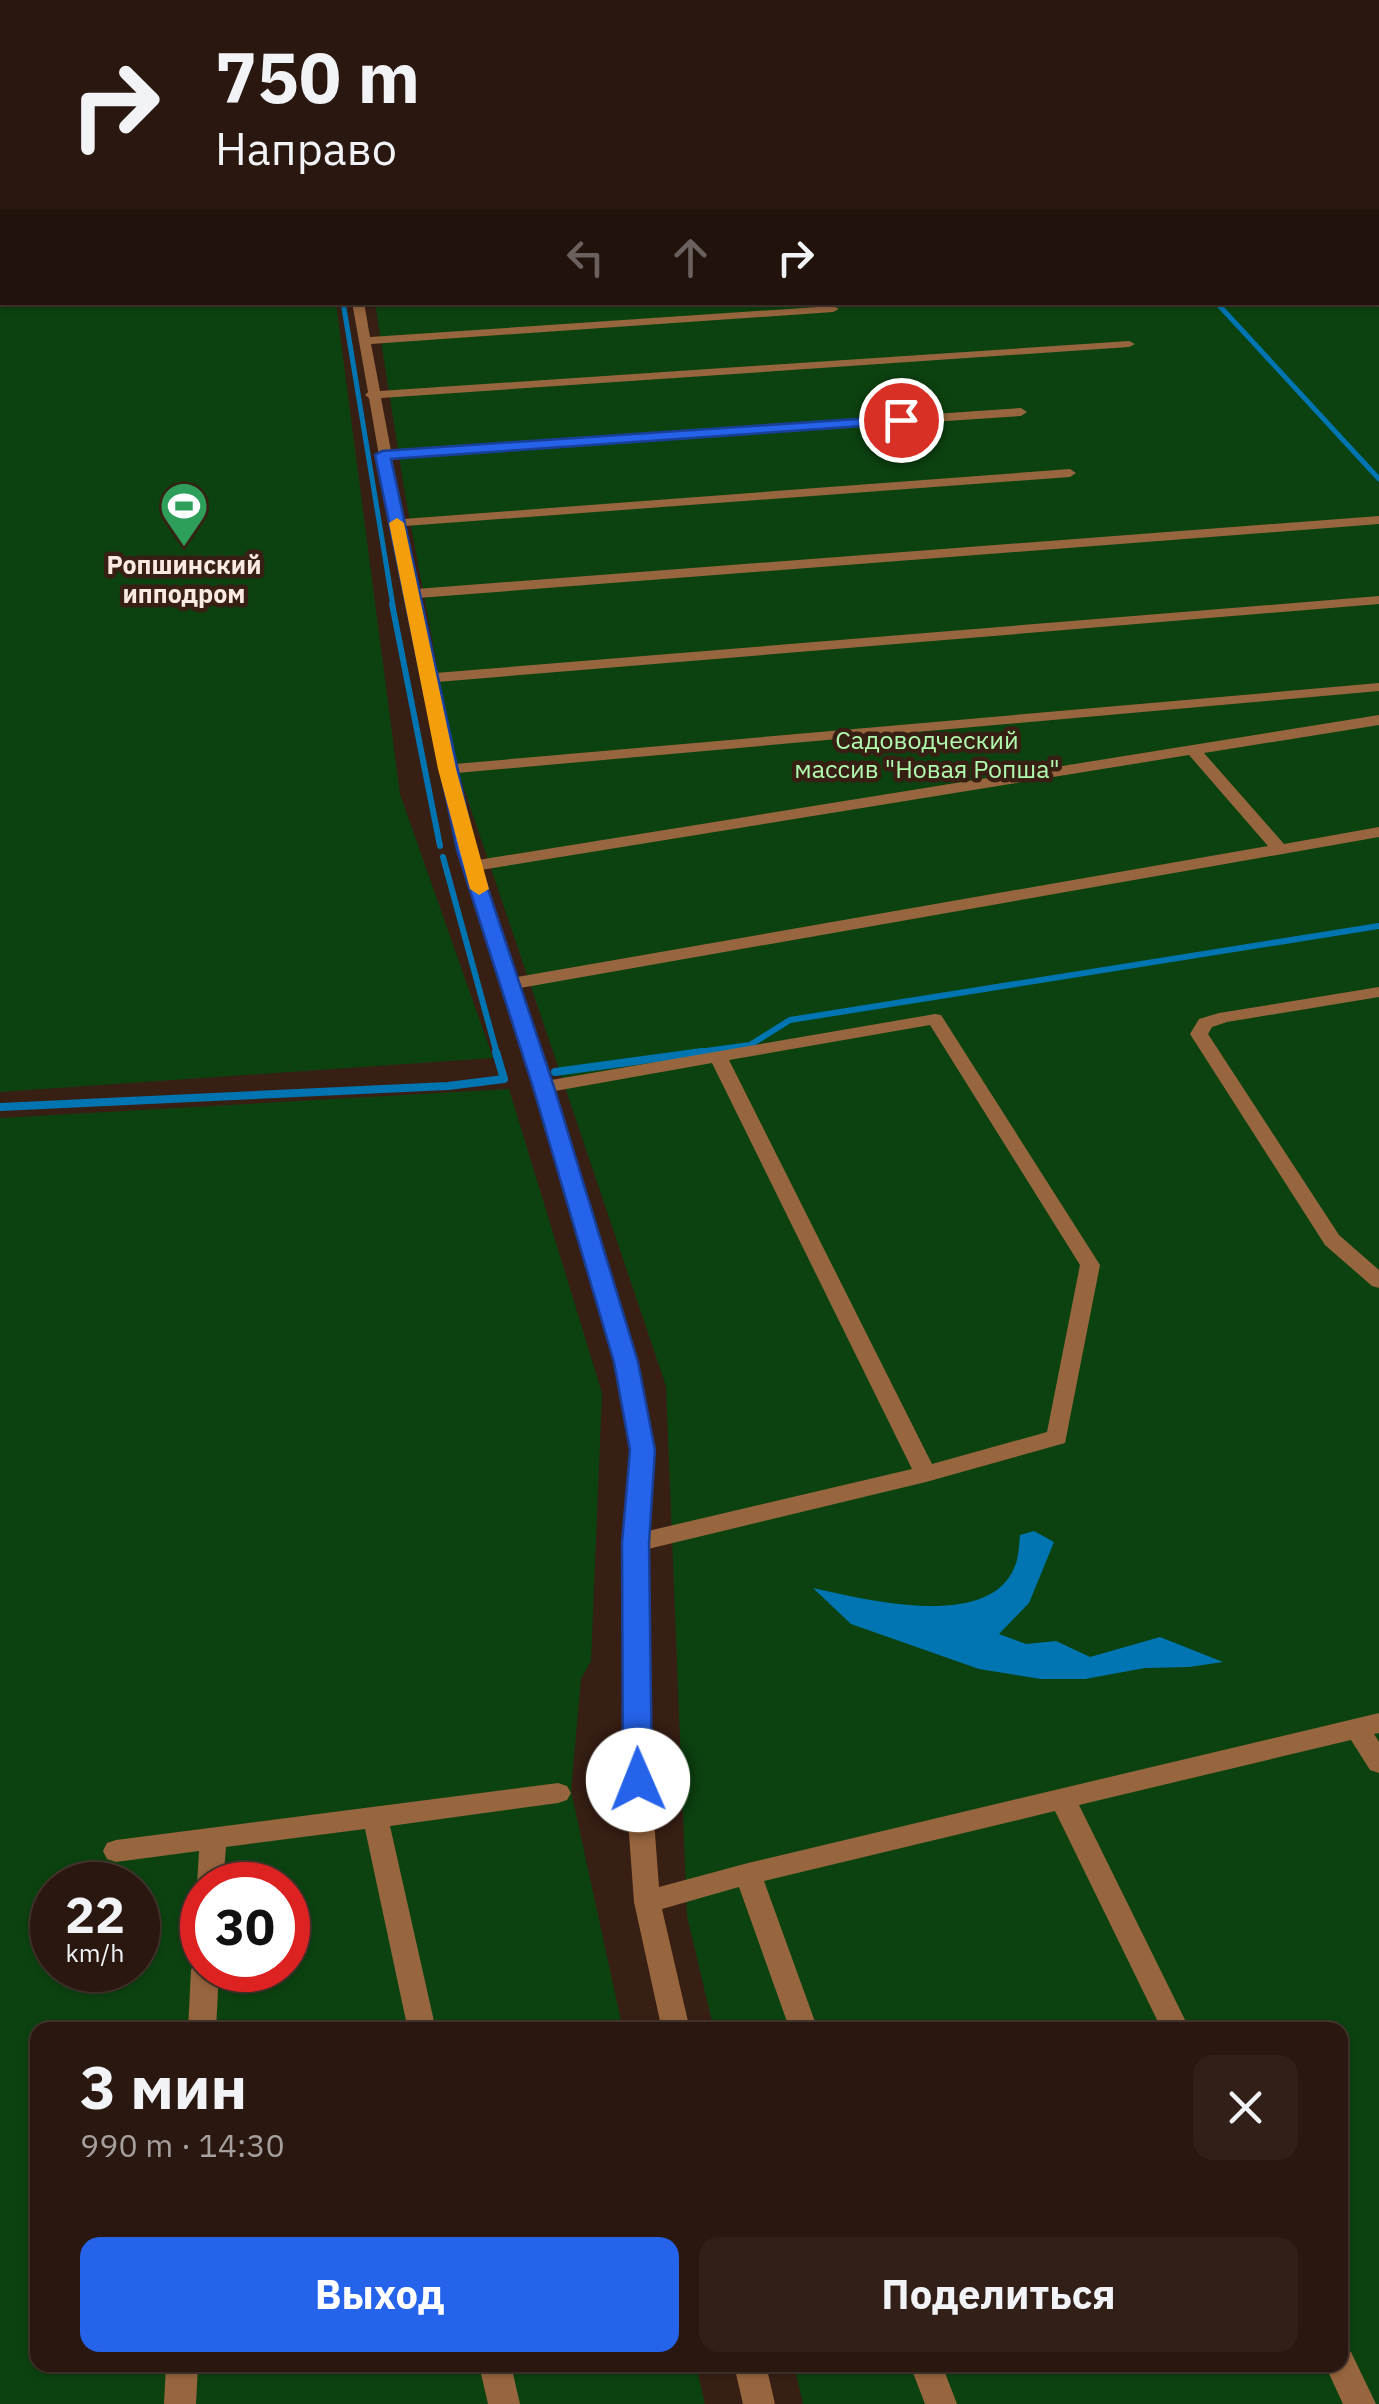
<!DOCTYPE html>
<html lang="ru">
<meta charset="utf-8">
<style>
body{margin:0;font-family:"IBM Plex Sans",sans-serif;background:#322018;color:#f1f3f6;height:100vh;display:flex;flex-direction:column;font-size:38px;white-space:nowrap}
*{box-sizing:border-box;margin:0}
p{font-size:32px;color:#a59f9e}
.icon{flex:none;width:55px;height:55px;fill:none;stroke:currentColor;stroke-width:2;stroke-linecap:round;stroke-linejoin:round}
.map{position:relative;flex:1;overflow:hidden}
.sheet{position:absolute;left:30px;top:2022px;width:1318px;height:350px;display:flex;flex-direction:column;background:#2a170f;border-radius:20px;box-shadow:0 2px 8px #0004,0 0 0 2px #46362f}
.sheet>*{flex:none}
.top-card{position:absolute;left:0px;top:0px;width:1380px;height:305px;box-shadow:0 2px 8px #0004,0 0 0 2px #46362f;background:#2a170f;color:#f1f3f6;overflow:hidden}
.speed{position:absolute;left:30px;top:1862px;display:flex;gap:20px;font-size:50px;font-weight:700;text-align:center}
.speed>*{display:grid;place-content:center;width:130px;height:130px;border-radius:50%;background:#2a170f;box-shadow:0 2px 8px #0004,0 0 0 2px #46362f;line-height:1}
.speed small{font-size:25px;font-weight:400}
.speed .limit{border:15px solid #d22;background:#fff;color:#111}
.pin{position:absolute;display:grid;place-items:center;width:85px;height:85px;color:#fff;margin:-42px;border:5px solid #fff;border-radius:50%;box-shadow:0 2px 10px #0007}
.me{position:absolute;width:110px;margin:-55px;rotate:359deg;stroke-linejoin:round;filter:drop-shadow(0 0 8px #0008)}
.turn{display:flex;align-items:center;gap:35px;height:210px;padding:0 50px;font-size:45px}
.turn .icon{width:130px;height:130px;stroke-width:2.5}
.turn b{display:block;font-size:70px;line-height:85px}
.lanes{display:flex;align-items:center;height:95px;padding:0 50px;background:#0003;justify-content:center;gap:50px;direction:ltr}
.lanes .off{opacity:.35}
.round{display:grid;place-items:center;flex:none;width:105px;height:105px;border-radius:20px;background:#322018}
.summary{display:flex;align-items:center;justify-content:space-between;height:170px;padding:0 50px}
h1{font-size:60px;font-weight:700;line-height:75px}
.button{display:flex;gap:20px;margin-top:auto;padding:20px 50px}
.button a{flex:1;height:115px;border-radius:20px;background:#2563eb;color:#fff;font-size:40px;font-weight:700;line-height:115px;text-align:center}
.button a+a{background:#322018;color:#f1f3f6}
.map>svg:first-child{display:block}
.green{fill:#0c4210;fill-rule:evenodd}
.forest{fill:#1e6923}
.water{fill:#0175b1}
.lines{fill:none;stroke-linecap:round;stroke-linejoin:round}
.stream-far2{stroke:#0175b1;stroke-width:5}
.stream-far1{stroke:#0175b1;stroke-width:6}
.stream{stroke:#0175b1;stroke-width:8}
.street{fill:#97663e;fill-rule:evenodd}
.route{fill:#2563eb;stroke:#184099;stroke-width:2.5}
.slow{fill:#f59e0b}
.labels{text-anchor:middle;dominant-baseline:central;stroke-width:9;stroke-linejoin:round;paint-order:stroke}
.far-poi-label{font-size:25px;font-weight:bold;fill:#fbeae2;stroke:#381f14}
.far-park-label{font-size:25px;fill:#b0faaf;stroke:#381f14}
</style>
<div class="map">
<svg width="1379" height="2404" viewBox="0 0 1379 2404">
<rect width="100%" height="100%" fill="#381f14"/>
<path class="green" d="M302 0H1135L303 2Z
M1379 180V2404H803L794 2365H1340V2030H714L687 1916 666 1386 455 762 405 494 375 303 1378 302Z
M0 283 2 302 336 303 400 794 493 1058 0 1092Z
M509 1089 602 1393 591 1661 581 1679 571 1791 623 2030H38V2365H696L705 2404H0V1118ZM52 1885H138V1970H52ZM202 1885H288V1970H202Z"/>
<path class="forest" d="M1135 0H1379V180L1378 2Z"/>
<path class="water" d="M1034 1531 1054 1542 1029 1603 999 1634 1026 1644 1056 1641 1090 1657 1160 1637 1223 1662 1189 1667 1145 1668 1085 1679H1041L979 1669 851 1624 813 1588C863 1599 990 1632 1015 1566 1019 1557 1019 1544 1020 1535Z"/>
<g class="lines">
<path class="stream-far2" d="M343 302 393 606
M1216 302 1379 479"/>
<path class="stream-far1" d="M392 604 440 846
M443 857 497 1054
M684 1054 750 1045 790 1020 1379 926"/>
<path class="stream" d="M555 1072 702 1052
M0 1107 448 1086 504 1079 496 1052"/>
<path class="street" d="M81 0H150L79 2Z
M283 0H291V2H283Z
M0 3 2 4V8L0 9Z
M0 75H2V81H0Z
M0 117H2V123H0Z
M0 162H2V168H0Z
M0 274H2V280H0Z
M352 302H364L370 337 833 306 839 309 833 312 371 344 380 391 1129 341 1135 344 1129 347 381 398 391 451 1021 408 1027 412 1021 416 392 458 403 519 1070 469 1076 473 1070 477 405 526 416 589 1379 516V524L418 598 435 673 1379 596V604L437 682 455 764 1379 683V691L457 773 478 860 1379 715V725L1204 753 1284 844 1379 827V837L520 988 551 1080 935 1014 941 1015 1100 1265 1065 1443 926 1482 648 1549 651 1780 659 1887 748 1863 1379 1713V1733L1374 1734 1379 1742V1773L1370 1770 1351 1740 1079 1805 1190 2030H1162L1055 1811 764 1881 818 2030H790L739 1887 662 1909 690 2030H662L634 1902 625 1780 624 1543 632 1450 615 1362 535 1087 458 850 403 594 369 398 365 395 368 392ZM1189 755 1268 846 517 977 481 870ZM930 1025 1080 1265 1047 1432 932 1464 729 1060ZM712 1063 912 1469 648 1531 654 1450 637 1362 555 1091Z
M1379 987V997L1227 1022 1212 1027 1208 1034 1339 1235 1379 1270V1288L1372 1286 1325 1245 1190 1034 1199 1019 1219 1013Z
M558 1783 567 1786 571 1793 567 1800 558 1803 390 1826 436 2030H408L365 1829 226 1847 223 1885H202V1894L197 1885 199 1851 116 1862 107 1859 103 1851 107 1843 116 1840Z
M202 1959V1970H219L216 2030H188L191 1970 195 1962Z
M1340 2348 1351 2352 1376 2404H1343L1325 2365H1340Z
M166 2365H198L196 2404H164Z
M479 2365H511L520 2404H488Z
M734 2365H766L775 2404H743Z
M910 2365H942L957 2404H925Z"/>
</g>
<path class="route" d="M901 416 906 417V423L391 459 475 850 554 1087 638 1362 655 1450 649 1543 652 1780 648 1788 638 1791 627 1788 623 1780 622 1543 630 1450 614 1362 533 1087 457 850 375 455 382 451Z"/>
<path class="slow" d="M397 518 404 523 456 769 489 889 479 895 470 889 438 769 389 523Z"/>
<defs>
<g id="stadium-pin" transform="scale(2.5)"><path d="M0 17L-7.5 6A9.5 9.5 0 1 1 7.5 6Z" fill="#2e9e5b" stroke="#381f14"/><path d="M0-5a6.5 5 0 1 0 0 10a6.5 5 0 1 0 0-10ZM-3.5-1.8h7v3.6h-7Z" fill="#fff"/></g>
</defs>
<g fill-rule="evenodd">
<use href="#stadium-pin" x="184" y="506"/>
</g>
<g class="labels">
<g class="far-poi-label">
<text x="184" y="564">Ропшинский<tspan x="184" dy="29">ипподром</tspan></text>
</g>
<g class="far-park-label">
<text x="927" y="739">Садоводческий<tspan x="927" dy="29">массив "Новая Ропша"</tspan></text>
</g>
</g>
</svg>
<div class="speed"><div>22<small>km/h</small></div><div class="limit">30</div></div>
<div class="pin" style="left:901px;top:420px;background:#d93025"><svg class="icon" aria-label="arrive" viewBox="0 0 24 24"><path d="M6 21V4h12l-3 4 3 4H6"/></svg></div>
<svg class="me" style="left:638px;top:1780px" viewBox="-20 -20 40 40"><circle r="19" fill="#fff"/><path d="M0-13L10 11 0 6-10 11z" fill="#2563eb"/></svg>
<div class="top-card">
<div class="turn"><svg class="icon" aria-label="right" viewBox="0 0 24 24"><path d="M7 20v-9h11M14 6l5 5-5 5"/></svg><div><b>750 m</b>Направо</div></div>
<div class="lanes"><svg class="icon off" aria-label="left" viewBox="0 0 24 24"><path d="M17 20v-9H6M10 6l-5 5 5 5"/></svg><svg class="icon off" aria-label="ahead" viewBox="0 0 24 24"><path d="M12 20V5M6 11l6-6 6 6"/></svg><svg class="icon" aria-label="right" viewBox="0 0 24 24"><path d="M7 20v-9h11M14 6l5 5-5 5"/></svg></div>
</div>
<section class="sheet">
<div class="summary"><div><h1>3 мин</h1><p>990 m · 14:30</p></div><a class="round"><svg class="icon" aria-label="close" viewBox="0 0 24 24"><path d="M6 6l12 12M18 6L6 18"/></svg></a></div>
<div class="button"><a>Выход</a><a>Поделиться</a></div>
</section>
</div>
